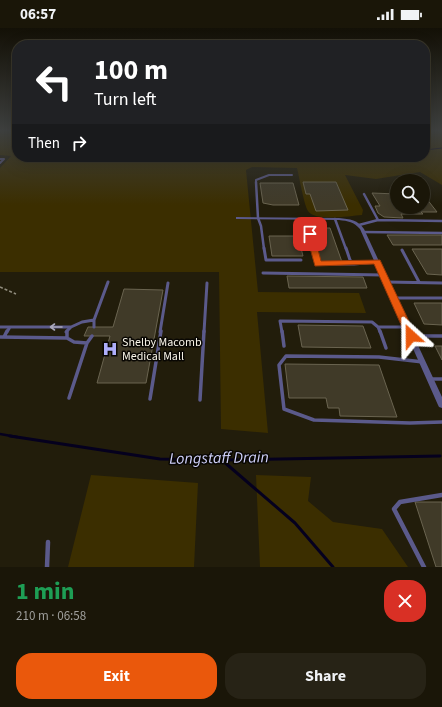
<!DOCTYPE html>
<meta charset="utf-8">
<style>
body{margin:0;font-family:"Source Sans 3",sans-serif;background:#272316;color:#f1f3f6;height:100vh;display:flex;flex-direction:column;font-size:15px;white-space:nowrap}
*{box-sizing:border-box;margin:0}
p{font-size:13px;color:#9f9f9c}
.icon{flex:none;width:22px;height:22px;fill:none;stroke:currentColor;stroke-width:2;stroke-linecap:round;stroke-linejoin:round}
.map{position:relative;height:539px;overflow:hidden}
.drawer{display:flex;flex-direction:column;background:#1a1608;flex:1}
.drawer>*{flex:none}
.top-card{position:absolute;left:12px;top:12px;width:418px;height:122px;border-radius:16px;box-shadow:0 4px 16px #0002,0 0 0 1px #383529;background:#202124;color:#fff;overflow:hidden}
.buttons{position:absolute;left:390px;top:146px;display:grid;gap:8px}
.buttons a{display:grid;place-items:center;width:40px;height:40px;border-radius:50%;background:#1a1608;box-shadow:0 4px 16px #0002,0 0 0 1px #383529;font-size:20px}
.pin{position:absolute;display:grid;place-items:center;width:34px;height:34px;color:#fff;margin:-17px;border-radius:8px;box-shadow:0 2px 6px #0006}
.me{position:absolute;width:44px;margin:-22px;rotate:336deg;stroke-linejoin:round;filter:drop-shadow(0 0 3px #0008)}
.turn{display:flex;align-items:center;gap:14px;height:84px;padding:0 16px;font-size:18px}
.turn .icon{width:52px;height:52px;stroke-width:2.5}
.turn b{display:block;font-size:28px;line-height:34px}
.then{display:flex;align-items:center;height:38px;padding:0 16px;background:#0003;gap:8px;font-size:15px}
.round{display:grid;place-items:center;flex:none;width:42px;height:42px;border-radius:16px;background:#272316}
.headline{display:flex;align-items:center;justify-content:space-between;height:68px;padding:0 16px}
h1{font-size:24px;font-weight:700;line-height:30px;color:#1e9e55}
.cta{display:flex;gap:8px;margin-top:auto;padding:8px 16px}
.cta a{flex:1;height:46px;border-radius:16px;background:#ea580c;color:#fff;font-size:16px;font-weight:700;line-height:46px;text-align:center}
.cta a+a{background:#272316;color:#f1f3f6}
.status{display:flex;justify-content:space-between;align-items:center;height:28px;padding:0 20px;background:#1a1608;direction:ltr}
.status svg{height:11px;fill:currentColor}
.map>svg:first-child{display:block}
.green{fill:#3b2e00}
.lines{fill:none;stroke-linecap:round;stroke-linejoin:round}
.stream-far2{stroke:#05001e;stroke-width:1}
.stream-far1{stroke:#05001e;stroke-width:2.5}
.stream{stroke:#05001e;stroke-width:3}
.building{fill:#403a28;stroke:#6a6450}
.path{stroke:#918d7e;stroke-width:1.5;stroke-dasharray:3 2;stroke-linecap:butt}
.service-far4{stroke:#5b5a8b;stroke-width:2}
.service-far3{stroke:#5b5a8b;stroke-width:2.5}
.service-far2{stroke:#5b5a8b;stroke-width:3}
.service-far1{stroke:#5b5a8b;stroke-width:3.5}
.service{stroke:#5b5a8b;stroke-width:4.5}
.minor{fill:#5b5a8b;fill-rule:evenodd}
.oneway{stroke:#aaa8ba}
.route{fill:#ea580c;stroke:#983908}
.labels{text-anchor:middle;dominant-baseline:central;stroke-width:3;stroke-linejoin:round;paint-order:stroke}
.poi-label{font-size:12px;fill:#f9f5e9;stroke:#090703;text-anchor:start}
.near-water-label{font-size:16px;font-style:italic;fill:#d0d1fb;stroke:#090703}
</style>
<div class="status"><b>06:57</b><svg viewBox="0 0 49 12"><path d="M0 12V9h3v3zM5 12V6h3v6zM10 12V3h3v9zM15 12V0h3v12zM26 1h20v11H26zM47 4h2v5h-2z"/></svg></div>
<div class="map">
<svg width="442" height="539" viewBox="0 0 442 539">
<rect width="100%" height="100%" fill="#221d0b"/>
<path class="green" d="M0 102H17V129H425V102H442V157L420 144 376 151 345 147 363 182 362 187C350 188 315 194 308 183 304 177 299 148 297 140L252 139 246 142 258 264 359 265 366 285 257 284 268 405 221 401 219 244H0V140L11 128 0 127Z
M91 447 198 455 194 539H68Z
M256 447 311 449 308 473 333 494 382 501 408 539H260Z"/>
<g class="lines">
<path class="stream-far2" d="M425 122 442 120
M254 129 289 131 319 129"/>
<path class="stream-far1" d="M0 406 17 409"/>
<path class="stream" d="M10 408 160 431 222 432 440 428
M223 433 295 495 333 539"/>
</g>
<path class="building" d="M303 154H336L348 182 316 183 310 166H306Z
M260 155H293L299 177H273L263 175Z
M372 165 397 166V179H423V166L437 184H421L423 186H401L403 190 384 189 378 185 375 178H380Z
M310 200H330L342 234H319Z
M387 207H442V217H393Z
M269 208H296L297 212H299L303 228H272Z
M412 221H442V247L427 246Z
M287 248 363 249 367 260H289Z
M124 261 163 262 146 355H97L110 308H84L88 299H113Z
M414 275H442V297L424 296Z
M298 297 363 298 371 320 302 319Z
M435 318H442V332Z
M285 336 379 337 397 389 340 388 339 380H328L326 370H289Z
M415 474H442V539H436Z"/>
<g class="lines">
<path class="path" d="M0 259 16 266"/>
<path class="service-far4" d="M0 131H4L0 135
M256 155V152L269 147H292"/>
<path class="service-far3" d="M256 154 258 190 261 198 264 221
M364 166 378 192
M306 191 313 221
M335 191 346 221
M359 197 378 192 442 193
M363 204 442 205"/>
<path class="service-far2" d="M264 220 266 232H301
M313 220 317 236H354
M346 220 350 232 354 236 377 234
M402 222 419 254
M263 245 383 247
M386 254 442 255
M394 270H442
M0 299H71L82 294 94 292
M94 299V292L108 254
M7 304 10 299
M66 304 71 299
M160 304 168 255
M204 304 207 255
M282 304 280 293 372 294 378 299
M380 304 378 299H407"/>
<path class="service-far1" d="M67 303V310
M282 303 284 318
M380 303 386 320
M411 308H442
M0 309 67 310 74 314 87 315
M4 309 7 303
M423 334 379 329 286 328 279 337 284 381 314 392 410 395 442 394
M430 351H442
M69 370 87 315 92 308
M150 371 161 303
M200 372 204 303"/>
<path class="service" d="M47 539 48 514
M424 539 394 481 400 474 442 467"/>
<path class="minor" d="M236 189 339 190C350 191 358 192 364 201L442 369V380L439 379 438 377 360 201C354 194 348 193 339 192L238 191H236Z"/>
</g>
<defs><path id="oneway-shaft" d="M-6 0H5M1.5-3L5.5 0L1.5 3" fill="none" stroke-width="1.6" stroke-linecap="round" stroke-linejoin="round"/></defs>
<use class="oneway" href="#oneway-shaft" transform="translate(56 299) rotate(-180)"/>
<linearGradient id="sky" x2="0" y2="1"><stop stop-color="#131006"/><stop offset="0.58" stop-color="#3e403f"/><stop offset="1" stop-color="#3e403f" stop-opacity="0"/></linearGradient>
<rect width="442" height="177" fill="url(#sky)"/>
<path class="route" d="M307 204H313L314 206 321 233 380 232 416 308 414 310H407L406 308 374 236 315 238 306 206Z"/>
<defs>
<g id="hospital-bare" transform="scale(1.2)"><path d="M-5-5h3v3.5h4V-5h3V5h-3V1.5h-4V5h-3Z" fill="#aeaefa" stroke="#090703" stroke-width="2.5" paint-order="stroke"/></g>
</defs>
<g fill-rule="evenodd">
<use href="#hospital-bare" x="110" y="321"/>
</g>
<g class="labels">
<g class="poi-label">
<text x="122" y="314">Shelby Macomb<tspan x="122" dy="14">Medical Mall</tspan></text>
</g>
<g class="near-water-label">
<text transform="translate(219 430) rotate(-1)">Longstaff Drain</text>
</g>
</g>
</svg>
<div class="buttons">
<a><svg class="icon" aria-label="search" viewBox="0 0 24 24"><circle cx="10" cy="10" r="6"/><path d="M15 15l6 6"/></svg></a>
</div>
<div class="pin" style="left:310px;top:206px;background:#d93025"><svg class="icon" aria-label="arrive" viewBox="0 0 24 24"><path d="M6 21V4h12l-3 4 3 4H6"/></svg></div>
<svg class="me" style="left:411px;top:308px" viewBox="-20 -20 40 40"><path d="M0-17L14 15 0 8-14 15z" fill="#ea580c" stroke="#fff" stroke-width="4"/></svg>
<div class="top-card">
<div class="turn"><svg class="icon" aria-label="left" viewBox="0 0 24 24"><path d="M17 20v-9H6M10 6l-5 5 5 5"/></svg><div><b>100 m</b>Turn left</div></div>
<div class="then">Then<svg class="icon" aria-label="right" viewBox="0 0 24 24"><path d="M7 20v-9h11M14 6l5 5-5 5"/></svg></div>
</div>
</div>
<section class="drawer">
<div class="headline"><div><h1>1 min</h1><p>210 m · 06:58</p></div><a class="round" style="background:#d93025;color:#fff"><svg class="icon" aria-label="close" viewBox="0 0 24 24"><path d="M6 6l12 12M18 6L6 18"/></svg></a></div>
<div class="cta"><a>Exit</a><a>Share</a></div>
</section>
